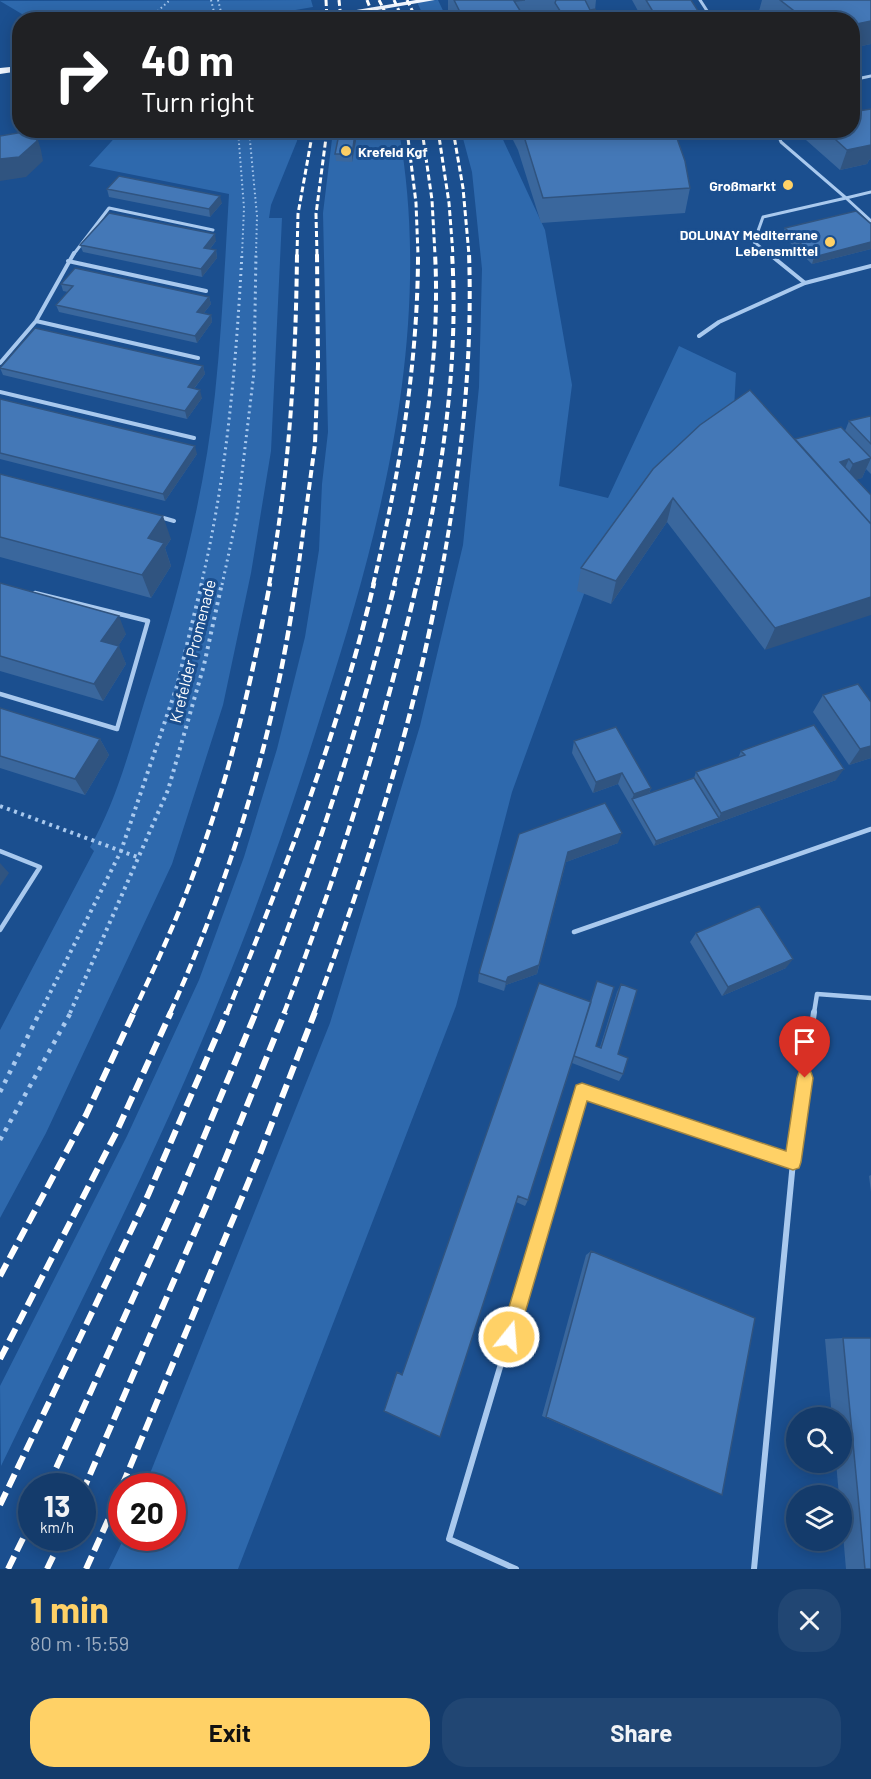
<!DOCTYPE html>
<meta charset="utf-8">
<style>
body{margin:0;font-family:Barlow,sans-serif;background:#214673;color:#f1f3f6;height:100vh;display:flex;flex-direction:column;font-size:22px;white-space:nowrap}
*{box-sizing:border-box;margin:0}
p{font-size:20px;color:#9dadc1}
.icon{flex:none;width:33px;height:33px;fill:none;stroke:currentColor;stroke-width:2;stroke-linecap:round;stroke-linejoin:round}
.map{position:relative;height:1569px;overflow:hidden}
.sheet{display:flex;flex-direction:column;background:#143b6b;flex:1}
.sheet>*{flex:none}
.banner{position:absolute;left:12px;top:12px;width:848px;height:126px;border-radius:24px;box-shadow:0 3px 15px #0003,0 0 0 2px #33557e;background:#202124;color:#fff;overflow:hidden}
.buttons{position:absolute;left:786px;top:1407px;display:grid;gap:12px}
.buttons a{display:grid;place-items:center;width:66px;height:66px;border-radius:50%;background:#143b6b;box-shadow:0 3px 15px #0003,0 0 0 2px #33557e;font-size:30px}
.speed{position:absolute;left:18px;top:1473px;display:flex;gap:12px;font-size:30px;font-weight:700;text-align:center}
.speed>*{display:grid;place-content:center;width:78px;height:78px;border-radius:50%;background:#143b6b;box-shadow:0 3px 15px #0003,0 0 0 2px #33557e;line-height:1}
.speed small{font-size:15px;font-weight:400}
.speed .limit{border:9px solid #d22;background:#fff;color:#111}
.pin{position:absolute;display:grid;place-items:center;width:51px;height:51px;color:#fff;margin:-62px -26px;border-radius:50% 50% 50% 0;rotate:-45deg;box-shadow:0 0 6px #0007}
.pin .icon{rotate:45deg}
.me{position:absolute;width:66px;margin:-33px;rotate:17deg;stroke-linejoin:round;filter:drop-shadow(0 0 4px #0008)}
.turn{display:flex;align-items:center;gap:21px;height:126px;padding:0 30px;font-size:27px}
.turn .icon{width:78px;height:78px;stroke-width:2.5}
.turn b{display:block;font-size:42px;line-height:51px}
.round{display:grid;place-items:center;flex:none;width:63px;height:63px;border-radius:24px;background:#214673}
.head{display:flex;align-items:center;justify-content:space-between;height:102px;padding:0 30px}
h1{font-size:36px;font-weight:700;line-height:45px;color:#ffd166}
.primary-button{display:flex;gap:12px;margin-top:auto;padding:12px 30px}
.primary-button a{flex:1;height:69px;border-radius:24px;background:#ffd166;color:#111;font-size:24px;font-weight:700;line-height:69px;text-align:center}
.primary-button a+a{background:#214673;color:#f1f3f6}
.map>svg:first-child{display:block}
.green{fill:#2e69ad}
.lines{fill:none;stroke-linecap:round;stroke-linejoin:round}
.path-far3{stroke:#a9c9ee;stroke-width:2;stroke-dasharray:1.5 3;stroke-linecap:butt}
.path-far2{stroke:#a9c9ee;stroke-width:3;stroke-dasharray:2 4;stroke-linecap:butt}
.path-far1{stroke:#a9c9ee;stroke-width:4;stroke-dasharray:3 4.5;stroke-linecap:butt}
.path{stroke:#a9c9ee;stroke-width:4.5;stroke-dasharray:4 6;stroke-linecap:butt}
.service-far3{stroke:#a9c9ee;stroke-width:3}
.service-far2{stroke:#a9c9ee;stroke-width:4}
.service-far1{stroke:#a9c9ee;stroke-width:4.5}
.service{stroke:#a9c9ee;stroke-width:6}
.primary{fill:#f0f6ff;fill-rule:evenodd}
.rail-far3{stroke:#fff;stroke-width:3;stroke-dasharray:6 3;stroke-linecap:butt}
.rail-far2{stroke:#fff;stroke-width:4;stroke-dasharray:8 4;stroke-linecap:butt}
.rail-far1{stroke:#fff;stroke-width:4.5;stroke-dasharray:10 4.5;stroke-linecap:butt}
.rail{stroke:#fff;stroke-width:6;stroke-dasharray:14 6;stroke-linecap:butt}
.wall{fill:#3a679d}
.shaded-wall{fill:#305480}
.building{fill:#4478b7;stroke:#305480;stroke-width:1.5}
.route{fill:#ffd166;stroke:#a68842;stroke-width:1.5}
.poi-dot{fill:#ffd166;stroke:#1b4f8f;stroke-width:2}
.labels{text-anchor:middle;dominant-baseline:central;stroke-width:6;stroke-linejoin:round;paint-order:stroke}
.far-poi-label{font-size:14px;font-weight:bold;fill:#fff;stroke:#1b4f8f;text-anchor:end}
.street-label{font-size:16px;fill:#fff;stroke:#1b4f8f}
</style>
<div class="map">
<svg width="871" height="1569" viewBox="0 0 871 1569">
<rect width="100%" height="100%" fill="#1b4f8f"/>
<path class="green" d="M311 0 313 7 237 20H32L0 1Z
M438 0 447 19H425L417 2Z
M121 131H298L297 141 271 205 269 218H282L271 451 251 573 223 705 172 864 46 1133 0 1218V1030L94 851 90 847C115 804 129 752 144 703 176 603 204 499 215 394 222 328 225 261 229 194L89 166Z
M333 131H399C433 323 384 520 325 702 295 799 262 896 223 990 158 1152 77 1308 1 1466L0 1386 127 1136 199 980 244 857 277 749 305 637 319 550 322 484 328 432 323 213Z
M461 131H499L545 230 572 385 559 486 608 498 679 346 736 373 734 408 604 539 512 792 456 1006 238 1569H109L124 1538H172V1486H145L330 1023 420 726 463 545 479 387 482 269 472 172Z"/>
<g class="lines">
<path class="path-far3" d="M211 0 216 20
M218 0 223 20
M74 20 103 14 127 20
M138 20 149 19 170 0
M238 130 244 208 242 255
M249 130 257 216 256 255"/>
<path class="path-far2" d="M201 585C227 476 236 365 242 253
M222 585 237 515 254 372 256 253"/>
<path class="path-far1" d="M0 806 140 858
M40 1013 121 851 177 686 202 583
M70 1013 168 790 204 665 222 583"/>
<path class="path" d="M0 1092 40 1012
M0 1140 71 1012"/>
<path class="service-far3" d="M700 0 713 20
M852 80 871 76
M777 132 781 142 846 198 871 192
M73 255 109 208 213 230
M770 255 754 242 763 217 846 198 871 221"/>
<path class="service-far2" d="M768 253 805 283 871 266
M68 261 206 291
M36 321 198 358
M699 336 719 322 805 283
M0 363 36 321 74 253
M0 392 194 438
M160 517 174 521"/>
<path class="service-far1" d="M0 694 117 729 148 621 35 593
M0 851 40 867 0 930
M574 932 871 829
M814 1013 817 994 871 998"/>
<path class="service" d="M516 1569 449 1539 582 1091 793 1162
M754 1569 793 1162 814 1012"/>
<path class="primary" d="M416 0H435L320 20H297Z
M20 66V71L0 74V68Z"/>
<path class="rail-far3" d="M326 0 327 20
M339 0 341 20
M367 0 375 20
M379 0 389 20
M394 0 403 20
M407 0 417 20
M407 130 416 203 418 255
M422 130 432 200 435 255
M438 130 449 203 453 255
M453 130 463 188 469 255
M297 255 298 214 313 130
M317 255 316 214 327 130"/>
<path class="rail-far2" d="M269 585C289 475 296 365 297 253
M296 585 315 444 318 365 317 253
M373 585C399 476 418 365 418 253
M394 585C420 477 441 364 435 253
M417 585C442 477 459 364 452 253
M439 585C460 475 473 366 469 253"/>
<path class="rail-far1" d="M133 1013C158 961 182 908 201 853 232 766 253 674 270 583
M170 1013C232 876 275 732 296 583
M227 1013C284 873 339 731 374 583
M255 1013C311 874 359 730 395 583
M284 1013C338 873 383 729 417 583
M314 1013C365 873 412 730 439 583"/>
<path class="rail" d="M0 1276 86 1115 134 1012
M0 1359 116 1133 171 1012
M48 1486 181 1192 256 1012
M122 1486 258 1159 315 1012
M82 1493 207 1204 285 1012
M0 1505 148 1195 227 1012
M8 1569 32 1520
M47 1569 62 1538
M86 1569 122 1489"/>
</g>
<path class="wall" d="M448 0H596L595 10 596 12 612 20H451L448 13Z
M632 0H691L704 20H643Z
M762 0H871V44L852 48V20H769L759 11Z
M871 109V159L869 160 867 164 840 170 806 140 809 130H852Z
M508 130H674L690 188 685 213 541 223 518 150Z
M356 141 352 162 336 161 335 154Z
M107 189 222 203 210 217 109 197Z
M871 224V249L812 264 782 235 785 228Z
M216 241 210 249 216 250 217 258 202 277 83 252 80 245Z
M61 284 209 297 211 304 204 313 211 315 212 322 197 343 59 312 56 305 68 292 63 291Z
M203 366 205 374 194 389 202 398 187 419 3 375 0 368Z
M0 399 197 454 165 501 0 459Z
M871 417V474L866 469 862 478 857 479 765 650 667 522 611 604 577 591 581 568 653 469 795 439 845 431 849 421Z
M0 474 171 539 165 548 171 566 151 598 0 557Z
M0 583 126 634 118 646 126 664 103 701 0 671Z
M823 695 871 702V758L849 765 813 712Z
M0 708 100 739 109 755 85 795 0 768Z
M574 741 651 788 649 794 694 778 696 772 738 758 741 751 836 780 654 846 618 784 593 793 572 753Z
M519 834 618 843 566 862 537 974 506 985 504 991 478 982 479 973Z
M696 933 786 968 722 996 690 942Z
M597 981 596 1046 600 1047 617 992 621 984 618 1054 623 1074 619 1081 572 1063 528 1200 525 1206 516 1202 384 1411 398 1372 402 1374 590 1002Z
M871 1175V1192L869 1176Z
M591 1251 722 1495 542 1416 586 1255Z
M843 1338 871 1569H846L842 1523V1496H839L836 1462H842V1418H832L825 1339Z"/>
<path class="shaded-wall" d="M871 21V44L852 48V25Z
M35 130 41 150 43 161 26 177 0 181V159Z
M355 134 356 141 352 162V154Z
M871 141V159L869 160 867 164 840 170 847 150Z
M220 196 222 203 210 217 209 209Z
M215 234 216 241 205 255 204 248Z
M871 242V249L812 264 814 257Z
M216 250 217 258 202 277 201 269Z
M209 297 211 304 199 319 197 312Z
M211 315 212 322 197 343 195 336Z
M203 366 205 374 189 395 188 387Z
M200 390 202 398 187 419 185 411Z
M195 446 197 454 165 501 163 494Z
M871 458 862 478 844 483 853 464Z
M849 459 840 479V462Z
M673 498 667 522 611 604 616 581Z
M163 516 171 539 165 548 171 566 151 598 142 575 148 538Z
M871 597V615L765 650 775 628Z
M119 616 126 634 110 659 101 641Z
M119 646 126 664 103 701 94 684Z
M100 739 109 755 85 795 75 779Z
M871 746V758L849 765 860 749Z
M844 769 836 780 654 846 656 841 719 818 721 813Z
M622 773 618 784 593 793 596 782Z
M651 788 647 799H632L634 794Z
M622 833 618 843 566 862 568 852Z
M0 863 9 873 0 886Z
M793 959 786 968 722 996 728 987Z
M539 965 537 974 506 985 504 991 506 982 508 977Z"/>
<path class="building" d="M454 0H525L514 1 524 17 607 11 612 20H464Z
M556 0H585L591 12 562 14 555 3Z
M646 0H691L704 20H658Z
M780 0H871V21L852 25V20H806Z
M595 9 596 12H591L590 10Z
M871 109V145L847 150 825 130H852V112Z
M35 130 37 141 19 157 0 159V136Z
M522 130H674L685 161 690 188 543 198Z
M339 134H355L352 154H335Z
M119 176 220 196 209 209 107 189Z
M856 211 871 224V242L814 257 785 228Z
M109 213 215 234 204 248 216 250 201 269 80 245Z
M75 268 209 297 197 312 211 315 195 336 56 305 73 286 61 284Z
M35 328 203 366 188 387 200 390 185 411 0 368Z
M750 390 871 524V597L775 628 673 498 616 581 581 568 653 469 700 425Z
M0 399 195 446 163 494 0 453Z
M870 416 871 417V444L849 421Z
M841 427 871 458 853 464 849 459 840 462 871 495V524L795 439Z
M0 474 163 516 148 538 164 543 142 575 0 537Z
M0 583 119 616 101 641 119 646 94 684 0 656Z
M858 684 871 702V746L860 749 823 695Z
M0 708 100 739 75 779 0 756Z
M814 725 844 769 721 813 696 772 745 755 741 751Z
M616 727 651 788 634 794 622 773 596 782 574 741Z
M694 778 719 818 656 841 632 799Z
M605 803 622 833 568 852 539 965 508 977 506 982 479 973 519 834Z
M759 906 793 959 728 987 696 933Z
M597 981 614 987 596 1046 601 1048 621 984 637 990 618 1054 628 1058 623 1074 574 1056Z
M539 983 591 1002 528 1200 518 1196 440 1437 384 1411 397 1372 402 1375Z
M591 1251 755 1318 722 1495 546 1417Z
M843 1338H871V1569H865Z"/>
<path class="route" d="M805 1070 811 1072 813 1078 801 1162 799 1168 793 1170 587 1101 518 1337 515 1344 509 1346 502 1344 500 1337 576 1085 582 1083 786 1151 797 1078 799 1072Z"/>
<g class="poi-dot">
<circle cx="346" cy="151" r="6"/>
<circle cx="788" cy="185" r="6"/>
<circle cx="830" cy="242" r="6"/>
</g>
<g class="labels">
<g class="far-poi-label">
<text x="358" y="151" text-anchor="start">Krefeld Kgf</text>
<text x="776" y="185">Großmarkt</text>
<text x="818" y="234">DOLUNAY Mediterrane<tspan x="818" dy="16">Lebensmittel</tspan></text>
</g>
<g class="street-label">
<text transform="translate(192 651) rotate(-76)">Krefelder Promenade</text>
</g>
</g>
</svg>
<div class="buttons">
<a><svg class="icon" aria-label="search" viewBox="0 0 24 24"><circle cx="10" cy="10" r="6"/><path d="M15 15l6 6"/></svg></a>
<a><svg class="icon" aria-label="layers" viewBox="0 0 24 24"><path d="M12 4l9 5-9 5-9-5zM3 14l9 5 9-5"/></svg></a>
</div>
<div class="speed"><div>13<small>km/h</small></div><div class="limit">20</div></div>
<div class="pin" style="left:805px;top:1078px;background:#d93025"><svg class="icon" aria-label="arrive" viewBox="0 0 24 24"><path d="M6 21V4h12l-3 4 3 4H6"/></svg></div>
<svg class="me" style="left:509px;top:1337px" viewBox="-20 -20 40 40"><circle r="17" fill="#ffd166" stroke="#fff" stroke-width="3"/><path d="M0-11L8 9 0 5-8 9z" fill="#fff"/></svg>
<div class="banner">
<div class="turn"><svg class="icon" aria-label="right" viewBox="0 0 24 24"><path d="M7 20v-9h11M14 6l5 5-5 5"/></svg><div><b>40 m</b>Turn right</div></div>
</div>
</div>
<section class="sheet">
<div class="head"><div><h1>1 min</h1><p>80 m · 15:59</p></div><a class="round"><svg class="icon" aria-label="close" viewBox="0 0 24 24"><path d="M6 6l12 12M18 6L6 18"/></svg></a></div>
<div class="primary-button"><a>Exit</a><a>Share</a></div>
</section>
